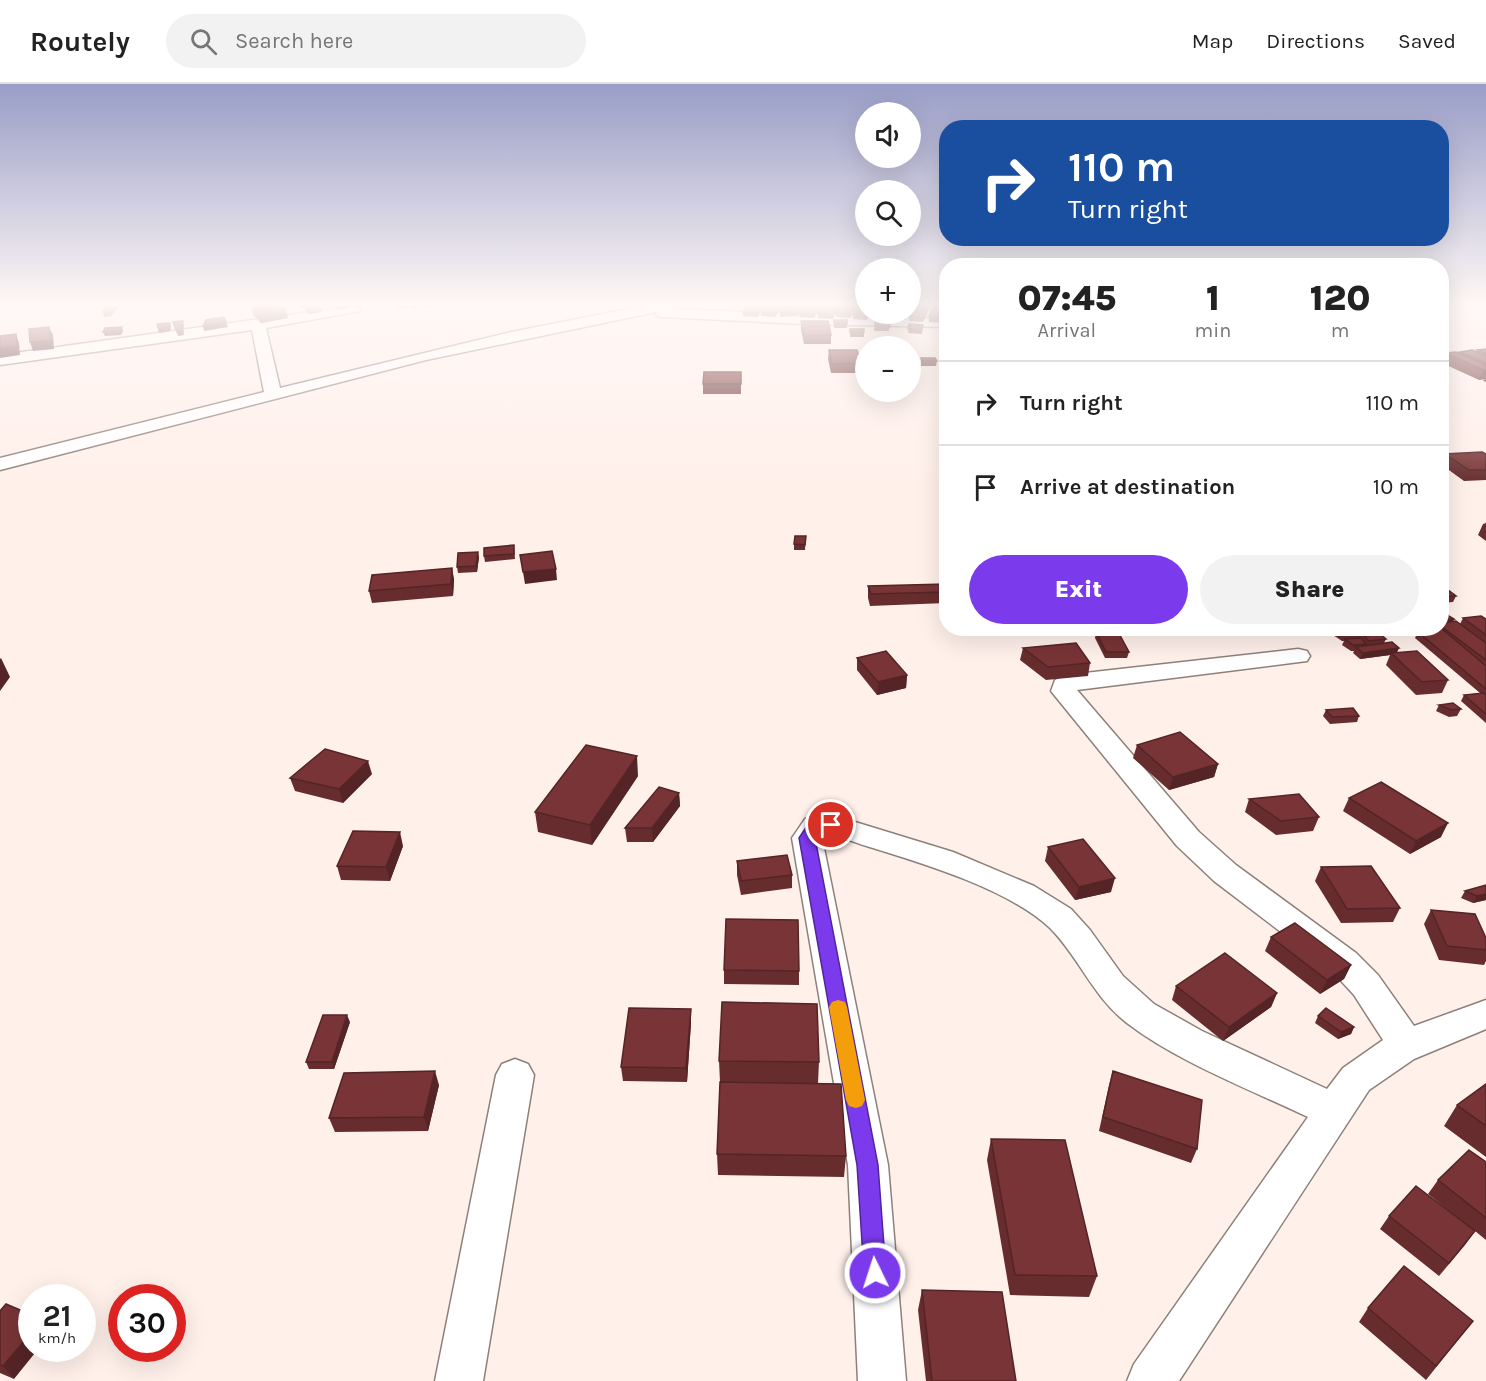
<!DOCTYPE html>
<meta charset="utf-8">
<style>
body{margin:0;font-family:Karla,sans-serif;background:#f2f2f2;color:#222;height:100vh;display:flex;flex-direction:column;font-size:22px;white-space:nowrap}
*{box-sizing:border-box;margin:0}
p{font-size:20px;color:#767676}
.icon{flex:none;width:33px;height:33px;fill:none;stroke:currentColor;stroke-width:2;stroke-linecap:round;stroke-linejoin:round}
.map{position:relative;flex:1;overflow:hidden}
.panel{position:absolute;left:939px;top:174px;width:510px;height:378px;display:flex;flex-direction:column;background:#fff;border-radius:24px;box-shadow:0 6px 24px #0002}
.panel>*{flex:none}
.guide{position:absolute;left:939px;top:36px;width:510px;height:126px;border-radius:24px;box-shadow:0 6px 24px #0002;background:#1a4fa0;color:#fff;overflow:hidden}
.fabs{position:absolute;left:855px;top:18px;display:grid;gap:12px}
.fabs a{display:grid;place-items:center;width:66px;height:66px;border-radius:50%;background:#fff;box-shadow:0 6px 24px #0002;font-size:30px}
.speed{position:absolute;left:18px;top:1200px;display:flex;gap:12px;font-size:30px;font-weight:700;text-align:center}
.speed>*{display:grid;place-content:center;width:78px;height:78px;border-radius:50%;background:#fff;box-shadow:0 6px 24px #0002;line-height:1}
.speed small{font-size:15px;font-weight:400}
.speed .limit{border:9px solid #d22;background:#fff;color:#111}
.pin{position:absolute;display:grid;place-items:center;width:51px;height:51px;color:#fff;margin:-26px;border:3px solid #fff;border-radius:50%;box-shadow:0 2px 6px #0007}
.me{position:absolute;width:66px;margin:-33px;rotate:356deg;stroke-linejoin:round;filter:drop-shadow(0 0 4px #0008)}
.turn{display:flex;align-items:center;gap:21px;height:126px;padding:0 30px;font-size:27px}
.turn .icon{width:78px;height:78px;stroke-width:2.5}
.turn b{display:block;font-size:42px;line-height:51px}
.eta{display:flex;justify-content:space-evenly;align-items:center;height:102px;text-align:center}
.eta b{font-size:36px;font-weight:800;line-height:42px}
.cta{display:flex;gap:12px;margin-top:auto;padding:12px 30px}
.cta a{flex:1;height:69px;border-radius:36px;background:#7c3aed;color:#fff;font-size:24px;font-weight:800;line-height:69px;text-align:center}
.cta a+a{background:#f2f2f2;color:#222}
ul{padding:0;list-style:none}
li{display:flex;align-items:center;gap:18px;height:84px;padding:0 30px;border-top:2px solid #e0e0e0}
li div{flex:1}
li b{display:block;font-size:22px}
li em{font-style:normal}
header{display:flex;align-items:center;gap:36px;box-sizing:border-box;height:84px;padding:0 30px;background:#fff;border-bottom:2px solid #e0e0e0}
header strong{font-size:28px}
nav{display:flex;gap:33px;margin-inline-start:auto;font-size:21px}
.search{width:420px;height:54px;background:#f2f2f2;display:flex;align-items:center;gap:15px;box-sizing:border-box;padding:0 21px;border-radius:33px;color:#767676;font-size:22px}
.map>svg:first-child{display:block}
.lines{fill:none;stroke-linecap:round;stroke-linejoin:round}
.minor-casing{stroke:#8d807b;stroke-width:3}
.minor{fill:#fff;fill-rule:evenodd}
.wall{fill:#672d2e}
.shaded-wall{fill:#542426}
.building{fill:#783436;stroke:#542426;stroke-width:1.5}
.route{fill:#7c3aed;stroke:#51269a;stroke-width:1.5}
.slow{fill:#f59e0b}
</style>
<header>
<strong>Routely</strong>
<div class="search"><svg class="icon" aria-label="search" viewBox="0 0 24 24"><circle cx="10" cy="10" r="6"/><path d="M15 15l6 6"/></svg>Search here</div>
<nav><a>Map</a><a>Directions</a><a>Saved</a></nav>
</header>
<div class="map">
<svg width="1486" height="1297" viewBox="0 0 1486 1297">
<rect width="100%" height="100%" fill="#fff0ea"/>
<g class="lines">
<g class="minor-casing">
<path id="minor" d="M659 219H690L670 225 946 235V243L804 240 662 233 657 232 656 228 426 276 0 386V374L264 308 252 246 0 281V271L360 221V227L355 228 266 244 280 304 511 248Z
M1298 565 1307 567 1310 572 1307 577 1077 606 1199 748 1236 781 1356 869 1378 891 1414 942 1486 916V945L1414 975 1369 1006 1179 1297H1127L1134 1280 1308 1033C1249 1005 1178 978 1127 939 1093 913 1079 873 1050 844 1010 806 925 780 873 764 858 760 841 752 825 750L822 754 888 1081 906 1297H858L848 1081 792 754 805 735 823 731 842 734 953 768 1034 802 1071 825 1090 846 1123 892 1154 920 1202 947 1327 1005 1343 984 1383 956 1354 911 1332 887 1214 797 1177 762 1051 607 1055 596 1067 591Z
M515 975 528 980 534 991 483 1297H435L496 991 502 980Z"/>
</g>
<use href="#minor" class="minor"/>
</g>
<path class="wall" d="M110 219H119L120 221 111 232 104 233 103 228Z
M298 219H312V221L320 223 321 228 309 230 305 226V223L301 224Z
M397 219H407L405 224H397Z
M410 219H419L418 224H411Z
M749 219H766L765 222 768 219H785L775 233 761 232V228L757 233 743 232V228Z
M786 219H823L814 234 799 233V229L797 232 780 233V228Z
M824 219H857L850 234 836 233V229L839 223 833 235 818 234V229Z
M929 220V224L923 238 909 237 910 233Z
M946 221 944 239 929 238V233Z
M251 222 288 234 261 239 253 231Z
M853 230H870L867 236 853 235Z
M889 230 887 234 872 235 873 231Z
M892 230H908L905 236 890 237Z
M834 236H847V244H834Z
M801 237 831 251V260H804L801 246Z
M875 238 890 239 889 247H874Z
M909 240 923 241 922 250 908 249Z
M850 245H864V253H850Z
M1486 265V298L1483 297 1484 295 1479 296 1442 279 1444 269H1459L1460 268H1476L1477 266Z
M829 266 861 279V289H831L828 275Z
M921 274 937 277 936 282H921Z
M741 288V310H703V300Z
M1445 370H1486V396L1464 397 1442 381Z
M1486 439V457L1478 451 1483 440Z
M806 452 805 466H794V460Z
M514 461 515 475 485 478 484 472Z
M479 473 477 488 458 489 457 483Z
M452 484 454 496 453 512 372 519 369 507Z
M946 500V519L870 522 868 514V502Z
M1442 503 1456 512 1453 518 1442 519Z
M1442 529 1454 535 1453 538 1460 540 1463 534 1486 535V639L1461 617 1464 611 1480 609 1415 554 1418 548 1435 546V544H1442Z
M1328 544H1373L1379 549 1378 551 1386 555 1384 559 1399 564 1397 568 1448 596 1442 609 1416 611 1386 581 1390 571 1360 575 1353 569 1354 567H1351L1342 561 1344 557H1342L1327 547Z
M1096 548 1129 568 1127 574H1105L1095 554Z
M1023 564 1090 579 1088 592 1046 596 1020 576Z
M857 574 907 591 906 604 877 611 857 586Z
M1439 621 1461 625 1457 632 1449 633 1436 627Z
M1326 626 1359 632 1357 638 1330 640 1323 632Z
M1137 661 1218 680 1214 693 1169 706 1133 674Z
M372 690 343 719 295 707 290 694Z
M638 692 592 761 538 748 535 728Z
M679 709 680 722 653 758H627L625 744Z
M1349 714 1441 753 1410 770 1343 727Z
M1249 715 1319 733 1313 747 1276 751 1245 728Z
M403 762 390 797 341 796 337 782Z
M1048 763 1111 808 1075 816 1045 777Z
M737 777 792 791V804L741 811 737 791Z
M1321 783 1400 824 1393 838 1341 839 1315 797Z
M1486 801V816L1473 819 1461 814 1465 807Z
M1431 826 1486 854V877L1484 881 1439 876 1424 840Z
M1271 853 1351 881 1344 895 1320 910 1265 867Z
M724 886 799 887V901L724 900Z
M1176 902 1277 909 1271 923 1223 957 1172 916Z
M691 925V939L687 998 623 997 621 983Z
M1318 932 1354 943 1351 950 1338 955 1315 939Z
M350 938 334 985H309L306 978Z
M719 977 819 978 818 999 846 1072 844 1093 718 1091 717 1070 720 998Z
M1113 987 1197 1065 1191 1079 1099 1047 1109 1001Z
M1486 1000V1073L1444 1042 1457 1021Z
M439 1001 428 1047 335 1048 329 1034Z
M991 1055 1097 1192 1089 1213 1010 1211 987 1076Z
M1486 1078V1156L1475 1147 1439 1192 1380 1145 1389 1132 1458 1134 1428 1110 1438 1096Z
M922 1206 1016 1297H926L918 1226Z
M1368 1224 1473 1237 1426 1296 1359 1238Z
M0 1227 14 1295 0 1289Z"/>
<path class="shaded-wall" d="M117 219H119L120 221 111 232 109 228Z
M302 219H312V222L301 224 300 220Z
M355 219H359L360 223H356Z
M424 219H436L437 223H425Z
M764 219H766L765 222 757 233V229Z
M782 219H785L775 233V229Z
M803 219H805L797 232V228Z
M820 219H823L814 234 815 230Z
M839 219H841L833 235V230Z
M855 219H857L850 234V230Z
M349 220 350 224 337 226 336 222Z
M929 220V224L923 238 924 234Z
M320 223 321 228 309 230 308 225Z
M286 225 288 234 261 239 259 230Z
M183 237 184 242 183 245 184 251 178 252 177 248Z
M226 238 228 243 204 247 203 242Z
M170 239 171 243 170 247 159 249 158 244Z
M49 243 53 251 54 265 33 267 30 258Z
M122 243 123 247 121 251 105 252 103 248Z
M16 250 19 259 20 271 0 274V264Z
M1483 286H1486V291L1484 295 1479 296Z
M478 468 479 473 477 488 476 482Z
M452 484 454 496 453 512 451 500Z
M556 485 557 496 525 500 523 488Z
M1454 535 1451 541 1442 543V537Z
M1399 564 1396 570 1391 569 1390 571 1360 575 1363 569Z
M1 574 10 593 0 607V575Z
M907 591 906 604 877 611 878 598Z
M637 672 638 692 592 761 590 741Z
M368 677 372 690 343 719 339 705Z
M1218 680 1214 693 1169 706 1173 693Z
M679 709 680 722 653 758 652 744Z
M1448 739 1441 753 1410 770 1416 757Z
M400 748 403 762 390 797 386 783Z
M1115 794 1111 808 1075 816 1079 803Z
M1486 810V816L1473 819 1477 812Z
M1351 881 1344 895 1320 910 1327 896Z
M1277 909 1271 923 1223 957 1229 943Z
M691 925V939L687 998 686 984Z
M347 931 350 938 334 985 332 978Z
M1354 943 1351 950 1338 955 1341 948Z
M435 987 439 1001 428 1047 424 1033Z
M1475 1147 1465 1161 1439 1192 1449 1179Z
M32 1248V1264H39L14 1295 3 1282Z"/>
<path class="building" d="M110 219H117L109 228H103Z
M269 219H279L286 225 259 230 251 222Z
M334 219H348L349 220 336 222Z
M749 219H764L757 229 743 228Z
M768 219H782L775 229 761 227Z
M786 219H803L797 228H780Z
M805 219H820L815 230 799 228Z
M824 219H839L833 230 818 229Z
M841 219H855L850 230 836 229Z
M860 219H866V230H868L867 231 853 230Z
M916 219 929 220 924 234 910 233Z
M316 220 320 223 308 225 304 222Z
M934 220 946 221V227L944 234 929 233Z
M873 230H888L873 231Z
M892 230H907L906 232H891Z
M224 233 226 238 203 242 206 236Z
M834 236H847V240L834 239Z
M183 237 180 243H182L183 247 177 248 173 238Z
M801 237H828L831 251H804Z
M875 238 890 239V243L875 242Z
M170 239 169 243 158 244 157 240Z
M909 240 923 241 922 245H908Z
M49 243 51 256 30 258 29 245Z
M122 243 120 246 103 248 105 244Z
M850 245H864V248H850Z
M16 250 17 262 0 264V252Z
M1486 265V270L1477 266Z
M829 266H857L861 279 832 280Z
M1472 266 1486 272V279L1460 268Z
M1456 268 1486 281V286H1483L1444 269Z
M921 274H935L937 277H922Z
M704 288H741V300H703Z
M1482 368 1486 370V386H1469L1445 370Z
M795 452H806L805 461 794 460Z
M514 461V470L484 472V464Z
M552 467 556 485 523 488 520 471Z
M478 468 476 482 457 483 458 469Z
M452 484 451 500 369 507 372 491Z
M946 500V508L871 510 868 502Z
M1442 503H1444L1456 512 1443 513 1442 512Z
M1442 529H1444L1454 535 1442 537Z
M1481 532 1486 535V551L1463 534Z
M1456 537 1486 559V576L1442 543V539Z
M1111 544H1116L1129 568H1106L1096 548Z
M1335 544H1373L1379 549 1345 551Z
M1442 545 1486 582V605L1418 548Z
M1380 550 1386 555 1369 557 1364 552Z
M1361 554 1366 560 1353 561 1345 555Z
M1392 558 1399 564 1363 569 1356 563Z
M1076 559 1090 579 1048 583 1023 564Z
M886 567 907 591 878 598 857 574Z
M1417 567 1448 596 1422 598 1391 569Z
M1484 609 1486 611V630L1464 611Z
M1453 619 1461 625 1452 626 1439 621Z
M1353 624 1359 632 1332 633 1326 626Z
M1180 648 1218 680 1173 693 1137 661Z
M586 661 637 672 590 741 535 728Z
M325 665 368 677 339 705 290 694Z
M1381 698 1448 739 1416 757 1349 714Z
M659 703 679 709 652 744H625Z
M1299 710 1319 733 1281 737 1249 715Z
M353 747 400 748 386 783 337 782Z
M1083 755 1115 794 1079 803 1048 763Z
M787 771 792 791 741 797 737 777Z
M1371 782 1400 824 1347 825 1321 783Z
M1486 801V810L1477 812 1465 807Z
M1431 826 1475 830 1486 854V866L1447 862Z
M726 835 798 836 799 887 724 886Z
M1295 839 1351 881 1327 896 1271 853Z
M1225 869 1277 909 1229 943 1176 902Z
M722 918 817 920 819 978 719 977Z
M629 924 691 925 686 984 621 983Z
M1326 924 1354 943 1341 948 1318 932Z
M323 931H347L332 978H306Z
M435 987 424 1033 329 1034 344 989Z
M1113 987 1202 1016 1197 1065 1103 1033Z
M720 998 841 1000 846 1072 717 1070Z
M1486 1000V1042L1457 1021Z
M991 1055 1065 1056 1097 1192 1015 1191Z
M1469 1066 1486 1078V1134L1438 1096Z
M1416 1102 1475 1147 1449 1179 1389 1132Z
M1404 1182 1473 1237 1436 1282 1368 1224Z
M922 1206 1002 1208 1016 1297H932Z
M6 1220 32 1231V1248L3 1282 0 1281V1227Z"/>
<linearGradient id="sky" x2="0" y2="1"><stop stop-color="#999dc7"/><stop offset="0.55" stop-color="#fff8f6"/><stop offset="1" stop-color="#fff8f6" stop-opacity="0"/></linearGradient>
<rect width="1486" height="401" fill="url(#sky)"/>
<path class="route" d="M823 735 837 737 839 741 831 746H820L815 754 878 1081 886 1189 883 1197 875 1200 867 1197 864 1189 857 1081 799 754 809 739Z"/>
<path class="slow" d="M838 916 845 918 847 923 865 1016 862 1022 856 1024 849 1022 846 1016 829 923 832 918Z"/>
</svg>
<div class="fabs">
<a><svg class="icon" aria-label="sound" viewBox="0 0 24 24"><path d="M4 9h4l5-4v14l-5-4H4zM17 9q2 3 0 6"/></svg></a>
<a><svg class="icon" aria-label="search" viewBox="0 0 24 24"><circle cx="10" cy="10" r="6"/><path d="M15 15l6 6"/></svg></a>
<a>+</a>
<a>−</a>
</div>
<div class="speed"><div>21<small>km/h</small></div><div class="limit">30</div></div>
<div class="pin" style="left:831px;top:741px;background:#d93025"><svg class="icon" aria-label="arrive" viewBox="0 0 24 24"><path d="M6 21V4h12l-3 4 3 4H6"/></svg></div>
<svg class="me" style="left:875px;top:1189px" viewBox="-20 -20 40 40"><circle r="17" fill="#7c3aed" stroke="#fff" stroke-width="3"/><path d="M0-11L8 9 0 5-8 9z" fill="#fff"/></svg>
<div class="guide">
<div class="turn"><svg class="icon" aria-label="right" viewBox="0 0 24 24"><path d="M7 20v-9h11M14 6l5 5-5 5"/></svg><div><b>110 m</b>Turn right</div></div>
</div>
<section class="panel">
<div class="eta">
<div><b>07:45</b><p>Arrival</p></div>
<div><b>1</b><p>min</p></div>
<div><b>120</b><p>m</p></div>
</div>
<ul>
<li><svg class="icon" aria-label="right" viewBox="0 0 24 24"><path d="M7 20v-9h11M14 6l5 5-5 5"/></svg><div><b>Turn right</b></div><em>110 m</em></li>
<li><svg class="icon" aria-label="arrive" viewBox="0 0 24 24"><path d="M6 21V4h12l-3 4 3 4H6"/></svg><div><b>Arrive at destination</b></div><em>10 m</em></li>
</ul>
<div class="cta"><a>Exit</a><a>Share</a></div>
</section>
</div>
